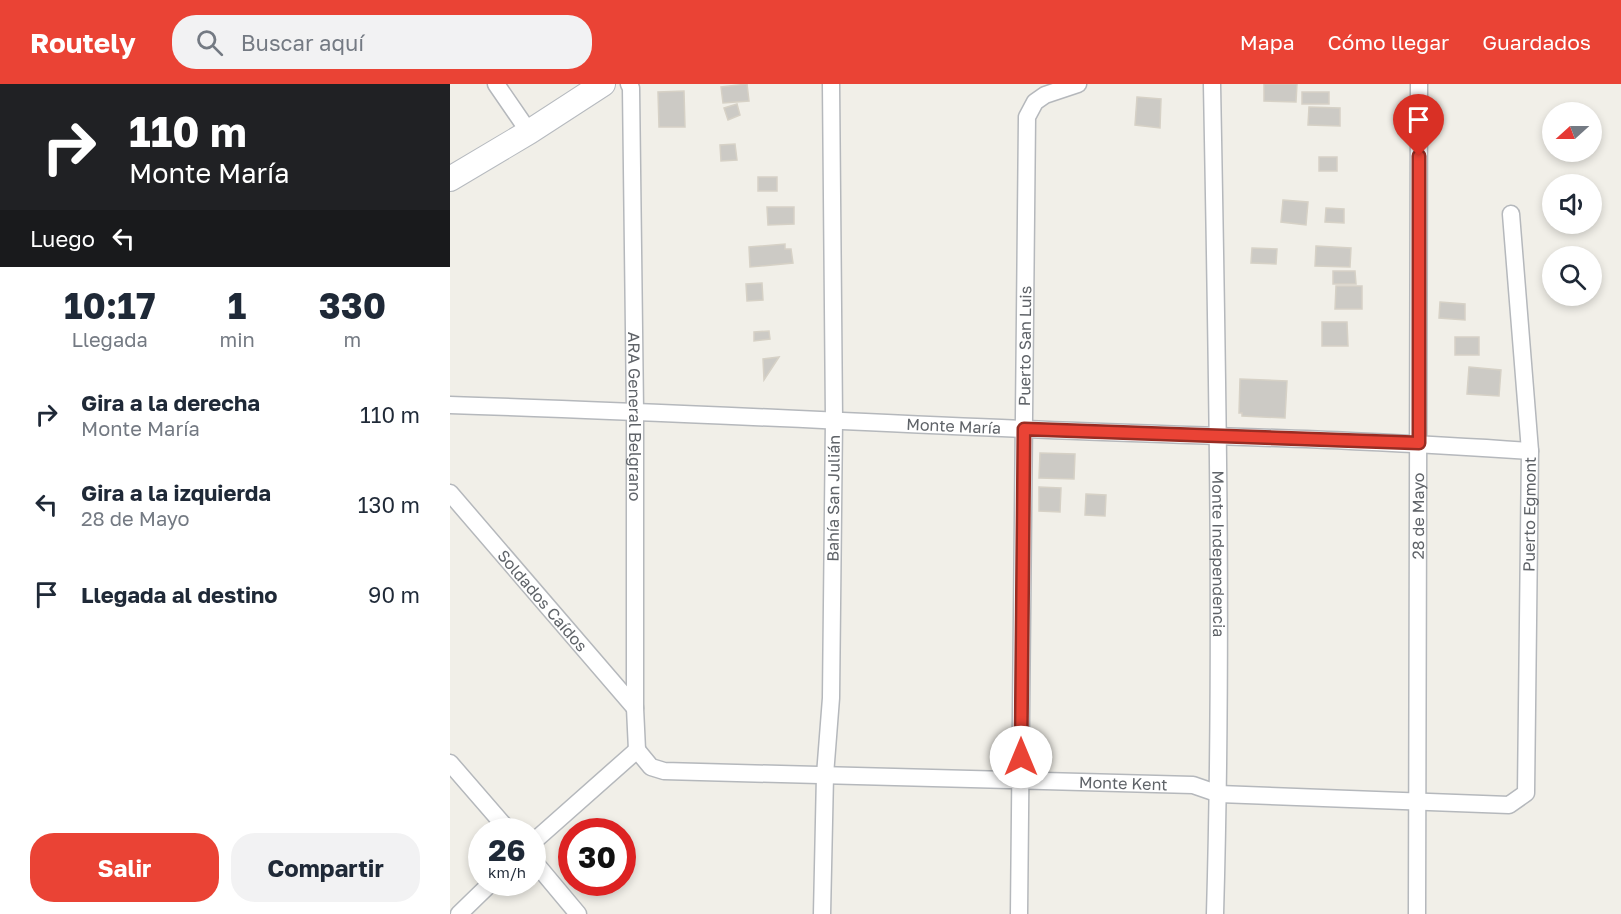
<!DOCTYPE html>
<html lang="es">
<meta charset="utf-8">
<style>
body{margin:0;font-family:"Golos Text",sans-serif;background:#f2f2f3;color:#1f2937;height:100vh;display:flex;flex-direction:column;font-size:22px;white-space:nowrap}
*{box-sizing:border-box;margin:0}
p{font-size:20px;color:#747a83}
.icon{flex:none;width:33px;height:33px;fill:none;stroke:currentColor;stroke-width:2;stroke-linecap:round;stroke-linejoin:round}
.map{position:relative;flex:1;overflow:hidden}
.details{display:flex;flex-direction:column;background:#fff;width:450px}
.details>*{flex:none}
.banner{background:#202124;color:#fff;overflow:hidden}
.needle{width:39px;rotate:249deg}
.tools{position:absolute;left:1092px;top:18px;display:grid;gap:12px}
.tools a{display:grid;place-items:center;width:60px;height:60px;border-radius:50%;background:#fff;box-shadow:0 3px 9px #0003;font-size:30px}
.speed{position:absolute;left:18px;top:734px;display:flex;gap:12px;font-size:30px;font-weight:700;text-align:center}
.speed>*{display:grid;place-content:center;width:78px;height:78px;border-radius:50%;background:#fff;box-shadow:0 3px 9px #0003;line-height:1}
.speed small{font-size:15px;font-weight:400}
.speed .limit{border:9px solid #d22;background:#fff;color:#111}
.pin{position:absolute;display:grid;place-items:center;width:51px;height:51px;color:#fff;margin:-62px -26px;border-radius:50% 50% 50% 0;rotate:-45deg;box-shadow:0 0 6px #0007}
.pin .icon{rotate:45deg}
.me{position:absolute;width:66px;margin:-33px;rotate:0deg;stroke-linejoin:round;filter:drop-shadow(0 0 4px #0008)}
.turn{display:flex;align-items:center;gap:21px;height:126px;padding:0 30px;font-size:27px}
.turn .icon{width:78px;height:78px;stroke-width:2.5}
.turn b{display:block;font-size:42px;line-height:51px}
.then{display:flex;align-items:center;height:57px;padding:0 30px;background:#0003;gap:12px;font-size:22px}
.eta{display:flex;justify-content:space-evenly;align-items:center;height:102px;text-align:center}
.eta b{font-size:36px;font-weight:700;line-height:42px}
.button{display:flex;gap:12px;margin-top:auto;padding:12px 30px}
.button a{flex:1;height:69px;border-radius:24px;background:#ea4335;color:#fff;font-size:24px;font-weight:700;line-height:69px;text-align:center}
.button a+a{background:#f2f2f3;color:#1f2937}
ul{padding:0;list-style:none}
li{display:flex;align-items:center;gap:18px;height:90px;padding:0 30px}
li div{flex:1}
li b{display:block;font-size:22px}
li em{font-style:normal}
header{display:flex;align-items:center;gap:36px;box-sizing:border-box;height:84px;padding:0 30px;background:#ea4335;color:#fff}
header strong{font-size:28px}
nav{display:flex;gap:33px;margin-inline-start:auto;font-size:21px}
.search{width:420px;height:54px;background:#f2f2f3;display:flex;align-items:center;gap:15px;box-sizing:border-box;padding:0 21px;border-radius:24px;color:#747a83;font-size:22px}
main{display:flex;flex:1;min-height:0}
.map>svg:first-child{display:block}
.building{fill:#cccac5;stroke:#d6d1c6;stroke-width:1.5}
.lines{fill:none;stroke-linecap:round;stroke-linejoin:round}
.street-casing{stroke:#b5b8bc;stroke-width:19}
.secondary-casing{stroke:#b6babf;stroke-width:26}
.street{stroke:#fff;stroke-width:16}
.secondary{stroke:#fff;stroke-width:24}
.route-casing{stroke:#982c22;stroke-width:15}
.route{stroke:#ea4335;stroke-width:10}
.labels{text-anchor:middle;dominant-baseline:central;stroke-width:4.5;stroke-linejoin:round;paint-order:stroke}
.street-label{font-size:16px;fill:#5f6368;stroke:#fff}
</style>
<header>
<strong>Routely</strong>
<div class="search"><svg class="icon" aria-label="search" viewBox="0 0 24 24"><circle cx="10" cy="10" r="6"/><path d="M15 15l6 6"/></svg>Buscar aquí</div>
<nav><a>Mapa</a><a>Cómo llegar</a><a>Guardados</a></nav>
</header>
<main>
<section class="details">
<div class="banner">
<div class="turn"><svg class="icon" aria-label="right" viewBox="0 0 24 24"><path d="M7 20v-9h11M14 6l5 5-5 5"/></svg><div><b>110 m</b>Monte María</div></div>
<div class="then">Luego<svg class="icon" aria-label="left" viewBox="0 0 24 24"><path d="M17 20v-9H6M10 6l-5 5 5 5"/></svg></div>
</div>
<div class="eta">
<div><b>10:17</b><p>Llegada</p></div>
<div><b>1</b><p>min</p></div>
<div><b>330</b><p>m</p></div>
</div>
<ul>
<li><svg class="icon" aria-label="right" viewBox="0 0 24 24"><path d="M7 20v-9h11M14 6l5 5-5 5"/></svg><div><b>Gira a la derecha</b><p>Monte María</p></div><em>110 m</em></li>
<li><svg class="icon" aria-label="left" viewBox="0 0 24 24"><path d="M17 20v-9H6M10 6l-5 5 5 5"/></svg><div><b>Gira a la izquierda</b><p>28 de Mayo</p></div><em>130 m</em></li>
<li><svg class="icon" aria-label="arrive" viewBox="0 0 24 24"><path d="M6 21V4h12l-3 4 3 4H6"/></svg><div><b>Llegada al destino</b></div><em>90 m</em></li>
</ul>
<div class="button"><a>Salir</a><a>Compartir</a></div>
</section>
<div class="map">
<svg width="1171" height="830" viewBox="0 0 1171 830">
<rect width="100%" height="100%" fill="#f1efe8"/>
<path class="building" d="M297 0 299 17 273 19 271 3Z
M814 0H847L846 18 814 17Z
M234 7 235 43H209L208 8Z
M852 8H879V20H852Z
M687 13 711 15 710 44 685 41Z
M287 20 290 31 278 36 274 24Z
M859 23 890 24V42L858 41Z
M285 60 287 76 271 77 270 61Z
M869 73H887V87H869Z
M308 93H327V107H308Z
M833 116 858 118 856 141 831 138Z
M317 123H344V140L318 141Z
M876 124 894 125V139L875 138Z
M335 160V165H341L343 179 300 183 299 163Z
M866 162 901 164 900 183 865 182Z
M802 164 827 165 826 180 801 179Z
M883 187H905L906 200H883Z
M312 199 313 216 297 217 296 200Z
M886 202H912V225H885Z
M990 218 1015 220V236L989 234Z
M872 238H897L898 262H872Z
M319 247 320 255 304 257V248Z
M1005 253H1029V271H1005Z
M329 273 314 296 313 275Z
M1019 283 1051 286 1049 312 1017 310Z
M790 295 837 297 835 334 792 332V329H789Z
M590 369 625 370 624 395 589 394Z
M589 403 611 404 610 428 589 427Z
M636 410 656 411 655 432 635 431Z"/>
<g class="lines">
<g class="street-casing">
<g id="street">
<path d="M46 0 79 48"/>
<path id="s1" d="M179 0 181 4 185 327V624L187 666"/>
<path id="s2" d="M762 0C767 277 773 553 765 830"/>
<path id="s3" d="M0 321C192 327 384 337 575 345 744 352 912 355 1080 367"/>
<path id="s4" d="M0 409 185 624"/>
<path id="s5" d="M187 666 201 683 214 687 743 701 769 710 1059 721 1076 709 1080 367 1061 130"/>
<path d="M0 679 59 747"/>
<path d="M82 759 187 666"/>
<path d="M82 775 128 830"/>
<path d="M9 830 42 798"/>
<path id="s6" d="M372 830 375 691 381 614 384 335 381 0"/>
<path id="s7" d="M569 830 577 33 585 18 595 11 628 0"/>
<path id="s8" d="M967 830 969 0"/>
</g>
</g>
<g class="secondary-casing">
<path id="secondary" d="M0 95 79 48 153 0"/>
</g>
<use href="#street" class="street"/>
<use href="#secondary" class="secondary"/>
</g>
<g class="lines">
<g class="route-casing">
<path id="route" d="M571 673 574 345 969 359V72"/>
</g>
<use href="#route" class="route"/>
</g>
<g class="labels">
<g class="street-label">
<text stroke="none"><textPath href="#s7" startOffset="568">Puerto San Luis</textPath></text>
<text stroke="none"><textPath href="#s1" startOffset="333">ARA General Belgrano</textPath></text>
<text stroke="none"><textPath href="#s3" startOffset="504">Monte María</textPath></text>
<text stroke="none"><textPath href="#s6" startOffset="416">Bahía San Julián</textPath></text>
<text stroke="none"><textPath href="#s5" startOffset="1182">Puerto Egmont</textPath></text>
<text stroke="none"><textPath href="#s8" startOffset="398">28 de Mayo</textPath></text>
<text stroke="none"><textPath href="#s2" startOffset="470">Monte Independencia</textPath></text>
<text stroke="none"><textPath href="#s4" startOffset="142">Soldados Caídos</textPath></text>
<text stroke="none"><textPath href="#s5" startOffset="495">Monte Kent</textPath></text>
</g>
</g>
</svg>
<div class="tools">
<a><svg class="needle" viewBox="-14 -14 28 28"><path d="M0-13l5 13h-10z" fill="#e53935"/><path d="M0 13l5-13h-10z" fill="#747a83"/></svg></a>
<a><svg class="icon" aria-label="sound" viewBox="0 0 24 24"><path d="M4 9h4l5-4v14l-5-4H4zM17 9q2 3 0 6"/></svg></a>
<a><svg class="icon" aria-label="search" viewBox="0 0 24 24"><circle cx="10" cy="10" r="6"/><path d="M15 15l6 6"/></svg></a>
</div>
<div class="speed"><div>26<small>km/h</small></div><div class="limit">30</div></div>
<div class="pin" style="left:969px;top:72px;background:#d93025"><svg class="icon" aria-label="arrive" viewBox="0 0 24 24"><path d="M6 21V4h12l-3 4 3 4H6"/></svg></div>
<svg class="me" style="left:571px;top:673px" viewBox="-20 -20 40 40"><circle r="19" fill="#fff"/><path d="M0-13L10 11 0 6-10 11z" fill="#ea4335"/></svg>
</div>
</main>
